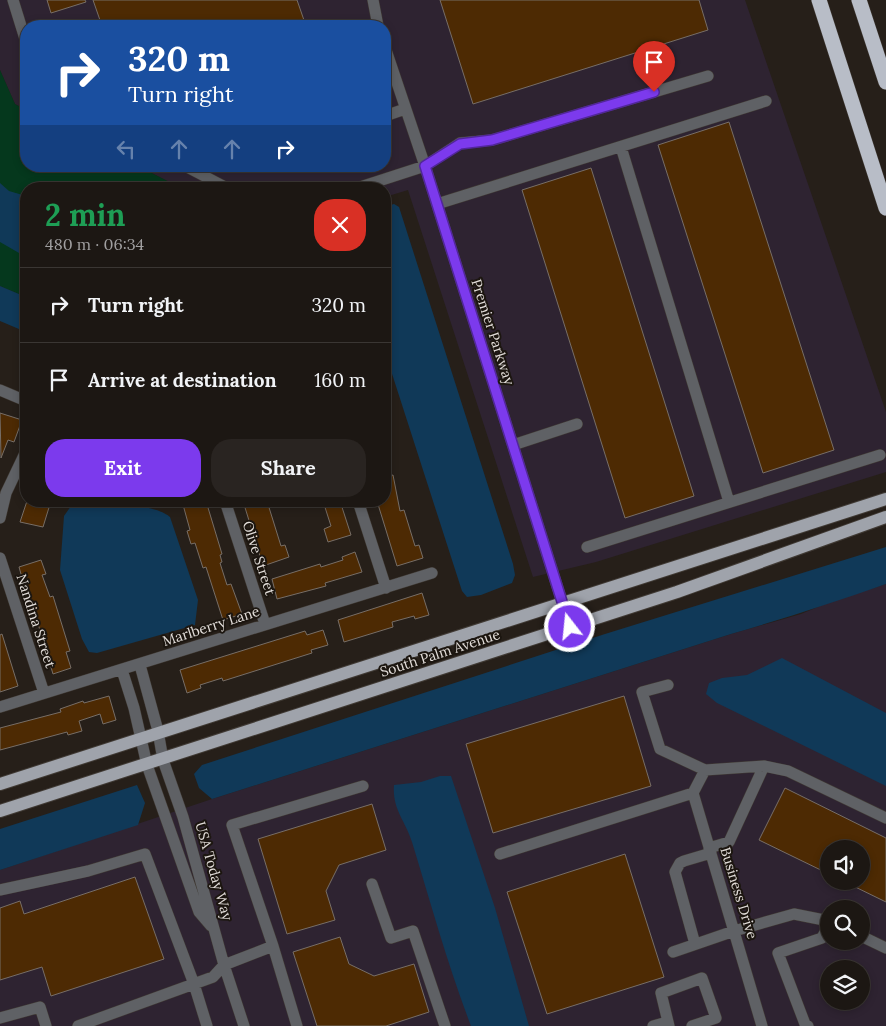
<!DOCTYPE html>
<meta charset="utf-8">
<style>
body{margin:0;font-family:Lora,serif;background:#292421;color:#f1f3f6;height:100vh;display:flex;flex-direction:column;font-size:19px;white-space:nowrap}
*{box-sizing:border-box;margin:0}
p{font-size:16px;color:#a09fa0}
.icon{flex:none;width:28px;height:28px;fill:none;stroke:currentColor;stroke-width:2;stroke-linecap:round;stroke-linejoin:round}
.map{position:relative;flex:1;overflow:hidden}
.drawer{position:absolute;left:20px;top:182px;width:371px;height:325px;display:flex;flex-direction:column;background:#1c1713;border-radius:20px;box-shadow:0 2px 8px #0003,0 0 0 1px #3a3633}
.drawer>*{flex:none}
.banner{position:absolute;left:20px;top:20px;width:371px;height:152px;border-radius:20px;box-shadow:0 2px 8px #0003,0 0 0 1px #3a3633;background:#1a4fa0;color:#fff;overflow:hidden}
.fabs{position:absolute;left:820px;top:840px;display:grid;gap:10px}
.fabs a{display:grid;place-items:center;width:50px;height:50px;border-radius:50%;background:#1c1713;box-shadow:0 2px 8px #0003,0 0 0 1px #3a3633;font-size:25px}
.pin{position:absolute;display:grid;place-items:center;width:42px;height:42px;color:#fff;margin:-51px -21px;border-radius:50% 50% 50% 0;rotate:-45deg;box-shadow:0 0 5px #0007}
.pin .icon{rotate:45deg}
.me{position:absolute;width:55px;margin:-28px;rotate:344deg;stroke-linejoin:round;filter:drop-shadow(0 0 4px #0008)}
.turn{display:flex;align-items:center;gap:18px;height:105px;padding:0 25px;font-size:22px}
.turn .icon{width:65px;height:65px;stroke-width:2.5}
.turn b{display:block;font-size:35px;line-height:42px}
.lanes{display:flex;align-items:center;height:48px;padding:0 25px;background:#0003;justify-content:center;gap:25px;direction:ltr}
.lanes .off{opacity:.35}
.round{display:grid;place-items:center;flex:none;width:52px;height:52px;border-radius:20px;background:#292421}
.head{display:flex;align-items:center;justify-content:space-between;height:85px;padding:0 25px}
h1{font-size:30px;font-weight:700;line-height:38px;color:#1e9e55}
.button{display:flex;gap:10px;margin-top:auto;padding:10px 25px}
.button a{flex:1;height:58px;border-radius:20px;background:#7c3aed;color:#fff;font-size:20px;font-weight:700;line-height:58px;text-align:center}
.button a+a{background:#292421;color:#f1f3f6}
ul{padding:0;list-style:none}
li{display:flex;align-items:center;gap:15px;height:75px;padding:0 25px;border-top:1px solid #3a3633}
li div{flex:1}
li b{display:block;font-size:19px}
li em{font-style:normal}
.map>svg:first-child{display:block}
.commercial{fill:#2e2331;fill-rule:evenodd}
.green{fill:#05381d}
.water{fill:#103958}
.building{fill:#4d2a03;stroke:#776e67}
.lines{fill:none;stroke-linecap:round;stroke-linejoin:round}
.minor-casing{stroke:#403a34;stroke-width:12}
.major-casing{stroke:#403a34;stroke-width:14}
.highway-casing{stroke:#403a34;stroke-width:16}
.minor{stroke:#5f6165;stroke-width:11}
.major{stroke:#9fa3ab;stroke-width:12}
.highway{stroke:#b8bdc7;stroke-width:15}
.route-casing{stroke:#51269a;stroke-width:12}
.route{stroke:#7c3aed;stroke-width:9}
.labels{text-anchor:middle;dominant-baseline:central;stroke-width:4;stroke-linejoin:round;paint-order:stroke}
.street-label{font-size:14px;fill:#e3deda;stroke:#1c1610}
</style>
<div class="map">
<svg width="886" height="1026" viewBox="0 0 886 1026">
<rect width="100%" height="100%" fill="#261f19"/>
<path class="commercial" d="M0 0H745L886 412V472L596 562 533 577 408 190 385 197V189H183L138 166H385V26H26V110L15 104 0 70Z
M886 584V1026H0V870L212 799 731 634 801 614 832 601ZM829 849H861V881H829ZM829 909H861V941H829ZM829 969H861V1001H829Z"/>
<path class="green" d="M0 70 15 104 26 110V166H138L183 189H26V297L0 286Z"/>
<path class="water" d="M0 183 9 191 26 196V257L0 242Z
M394 204 399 207 513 564 515 575 512 583 481 595 467 597 462 591 385 352V207Z
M0 286 26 297V332L0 321Z
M71 506C98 508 150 500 170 517L198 600 195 625 97 653 89 652 82 639 60 570 64 516Z
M886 547V584C835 602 783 619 731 634L212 799 199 788 194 774 202 765 605 634Z
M782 658 886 713V786L717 703 706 694 709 683 722 678 747 675Z
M440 776H451L495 908 529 1026H471C448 966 431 904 412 842 405 820 392 809 394 785L421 782Z
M137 785 145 803 138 825 0 870V829Z"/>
<path class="building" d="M47 0H85L86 2 51 13Z
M93 0H297L306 26H102Z
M440 0H699L708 30 473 104Z
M729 122 834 450 763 473 658 145Z
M591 168 694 496 625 518 522 190Z
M0 413 22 420 14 442 8 440 1 458Z
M393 475 400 511 404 510 415 546 419 545 423 558 397 566 377 501H385V477Z
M27 501H51L43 527 20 522Z
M182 501H206L222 554 220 555 222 562 220 563 227 585 231 584 242 614 223 620 206 567 203 568 195 543 191 544 187 531 190 530Z
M243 501H267L281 546 285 545 289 557 263 566Z
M323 501H340L351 535 328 542 324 529 331 526Z
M355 552 362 572 325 583 326 586 277 599 272 579 320 564 321 567 343 560 342 557Z
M41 560 46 574 42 575 50 597 53 596 70 651 66 652 71 668 53 674 25 580 23 581 19 567Z
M422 593 429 615 415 619 414 616 392 622 393 627 344 642 338 620Z
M323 630 328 645 311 650 312 653 223 681 222 678 200 685 201 688 187 693 180 670 305 631 307 635Z
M2 634 18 686 0 692V635Z
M109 696 116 720 103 724 100 714 79 721 82 731 68 735 67 732 0 750V728L61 712 60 709 83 701 84 703Z
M624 696 651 786 493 833 466 744Z
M785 788 886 838V902L843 881H861V849H829V874L759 840Z
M372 804 386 850 339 865 326 891 335 920 287 934 258 839Z
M625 854 664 977 547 1014 507 892Z
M135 877 164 959 51 996 42 967 0 980V908L20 901 24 914Z
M340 937 349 964 374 976 414 964 429 1012 386 1026H317L293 952Z"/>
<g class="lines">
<g class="minor-casing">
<path id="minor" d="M13 0 26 42
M373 0 378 26
M385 47 425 166 570 627
M385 116 405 109
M621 147 729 502
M185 166 229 189
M354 189 425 166 460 143 492 140 708 76
M437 204 766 101
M0 390 26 401
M513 445 577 424
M225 501 265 624
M358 501 386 588
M0 518 6 493 26 451
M587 547 880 455
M0 558 44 693
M140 665 158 731 163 760 183 817 224 965 244 1026
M122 670 134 708 147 765 199 912 211 926
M668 685 642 692 660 749 705 770 764 766 788 771 886 818
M0 707 432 573
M705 770 693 793 762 1026
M709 848 729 842 764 766
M500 854 693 793
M372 884 391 938 413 931 445 1026
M0 890 88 871 145 854 194 984 207 1026
M861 936 886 948
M695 944 675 872 680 863 684 861 711 853
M273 946 297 1026
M673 952 734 931 794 914 829 921
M0 1018 40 1007 46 1026
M78 1026 213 977 224 965 273 946 232 825 363 786
M653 1026 667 1022
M669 1026 661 993 702 978 716 1018 692 1026
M808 1026 805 1024 778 953 822 938 829 924"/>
</g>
<g class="major-casing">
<path id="major" d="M0 784 886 499
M0 811 677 592 886 517"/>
</g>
<g class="highway-casing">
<path id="highway" d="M819 0 886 208
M859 0 886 82"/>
</g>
<use href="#minor" class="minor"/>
<use href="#major" class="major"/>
<use href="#highway" class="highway"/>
</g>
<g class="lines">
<g class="route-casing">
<path id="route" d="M570 627 425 166 460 144 492 140 654 92"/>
</g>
<use href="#route" class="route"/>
</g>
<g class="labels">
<g class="street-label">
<text transform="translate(493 332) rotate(72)">Premier Parkway</text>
<text transform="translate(259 558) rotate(72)">Olive Street</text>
<text transform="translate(36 621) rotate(72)">Nandina Street</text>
<text transform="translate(211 626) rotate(-18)">Marlberry Lane</text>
<text transform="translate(440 653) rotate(-18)">South Palm Avenue</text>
<text transform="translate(214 871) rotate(74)">USA Today Way</text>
<text transform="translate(739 893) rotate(73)">Business Drive</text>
</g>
</g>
</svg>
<div class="fabs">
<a><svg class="icon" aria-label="sound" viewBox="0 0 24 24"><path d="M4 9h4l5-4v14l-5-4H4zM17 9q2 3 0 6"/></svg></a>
<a><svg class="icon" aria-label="search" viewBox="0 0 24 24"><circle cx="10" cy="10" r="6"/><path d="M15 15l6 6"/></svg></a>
<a><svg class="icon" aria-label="layers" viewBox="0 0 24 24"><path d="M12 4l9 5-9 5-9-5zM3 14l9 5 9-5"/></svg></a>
</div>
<div class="pin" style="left:654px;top:92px;background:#d93025"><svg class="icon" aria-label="arrive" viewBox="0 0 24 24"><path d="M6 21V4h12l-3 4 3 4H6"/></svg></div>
<svg class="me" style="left:570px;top:627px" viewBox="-20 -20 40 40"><circle r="17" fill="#7c3aed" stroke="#fff" stroke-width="3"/><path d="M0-11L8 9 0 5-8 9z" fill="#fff"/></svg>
<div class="banner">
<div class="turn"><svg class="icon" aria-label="right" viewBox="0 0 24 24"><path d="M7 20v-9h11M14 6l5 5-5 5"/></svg><div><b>320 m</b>Turn right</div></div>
<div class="lanes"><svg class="icon off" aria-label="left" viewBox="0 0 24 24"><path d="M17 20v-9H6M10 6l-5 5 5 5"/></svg><svg class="icon off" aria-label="ahead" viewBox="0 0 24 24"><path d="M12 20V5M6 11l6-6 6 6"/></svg><svg class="icon off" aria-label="ahead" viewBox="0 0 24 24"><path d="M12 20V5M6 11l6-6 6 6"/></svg><svg class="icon" aria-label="right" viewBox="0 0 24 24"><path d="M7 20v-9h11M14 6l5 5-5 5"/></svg></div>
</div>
<section class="drawer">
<div class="head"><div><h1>2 min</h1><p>480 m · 06:34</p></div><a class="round" style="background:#d93025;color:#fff"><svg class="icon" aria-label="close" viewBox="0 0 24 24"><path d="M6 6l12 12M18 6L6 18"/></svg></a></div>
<ul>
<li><svg class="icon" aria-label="right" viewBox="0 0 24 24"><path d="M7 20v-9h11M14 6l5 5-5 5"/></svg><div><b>Turn right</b></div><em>320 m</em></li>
<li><svg class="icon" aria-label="arrive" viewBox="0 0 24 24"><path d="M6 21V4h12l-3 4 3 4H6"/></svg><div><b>Arrive at destination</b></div><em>160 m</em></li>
</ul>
<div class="button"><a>Exit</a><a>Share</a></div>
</section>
</div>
